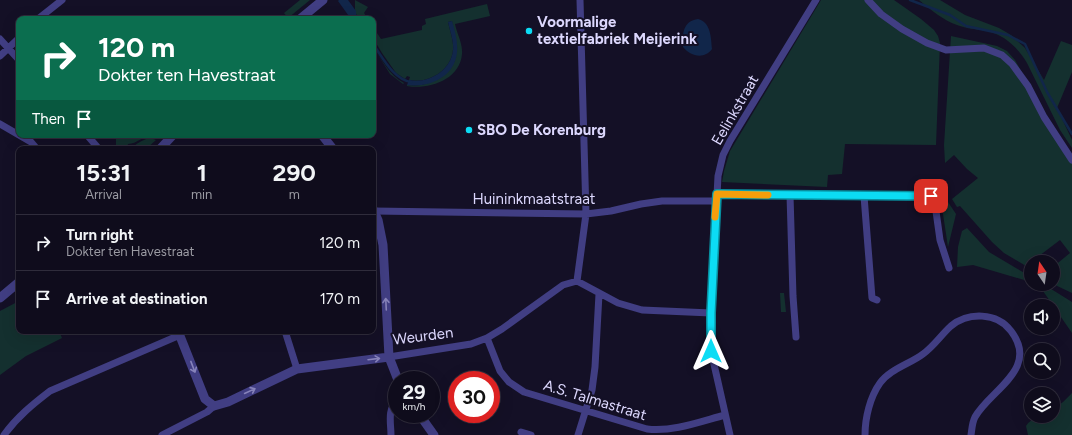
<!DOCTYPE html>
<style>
body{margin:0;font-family:Figtree,sans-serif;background:#181525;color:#f1f3f6;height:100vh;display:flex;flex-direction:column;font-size:15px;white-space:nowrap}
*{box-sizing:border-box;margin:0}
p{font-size:13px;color:#9b9ba3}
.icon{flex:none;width:22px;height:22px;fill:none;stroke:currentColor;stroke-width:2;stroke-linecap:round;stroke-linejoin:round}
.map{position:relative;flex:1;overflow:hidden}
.side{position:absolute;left:16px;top:146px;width:360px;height:188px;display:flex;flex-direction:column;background:#0f0c1c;border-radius:8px;box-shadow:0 4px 16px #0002,0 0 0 1px #2f2c3b}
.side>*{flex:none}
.guide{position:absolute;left:16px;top:16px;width:360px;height:122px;border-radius:8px;box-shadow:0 4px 16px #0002,0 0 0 1px #2f2c3b;background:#0b6e4f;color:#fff;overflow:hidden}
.needle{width:26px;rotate:347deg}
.buttons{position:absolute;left:1024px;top:255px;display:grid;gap:8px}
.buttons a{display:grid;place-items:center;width:36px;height:36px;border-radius:50%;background:#0f0c1c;box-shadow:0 4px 16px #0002,0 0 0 1px #2f2c3b;font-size:20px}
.speed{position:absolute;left:388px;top:371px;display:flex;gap:8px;font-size:20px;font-weight:700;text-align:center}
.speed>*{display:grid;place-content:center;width:52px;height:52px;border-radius:50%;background:#0f0c1c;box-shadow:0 4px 16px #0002,0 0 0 1px #2f2c3b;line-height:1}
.speed small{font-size:10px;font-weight:400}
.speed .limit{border:6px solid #d22;background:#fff;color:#111}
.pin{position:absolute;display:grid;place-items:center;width:34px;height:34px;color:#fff;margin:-17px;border-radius:8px;box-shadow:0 2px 6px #0006}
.me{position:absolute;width:44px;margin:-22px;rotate:0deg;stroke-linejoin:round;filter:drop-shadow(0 0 3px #0008)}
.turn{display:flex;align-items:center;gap:14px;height:84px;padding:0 16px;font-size:18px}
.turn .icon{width:52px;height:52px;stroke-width:2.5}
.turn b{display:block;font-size:28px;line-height:34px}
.then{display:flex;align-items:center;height:38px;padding:0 16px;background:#0003;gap:8px;font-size:15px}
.eta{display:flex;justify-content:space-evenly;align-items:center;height:68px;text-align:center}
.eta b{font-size:24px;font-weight:700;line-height:28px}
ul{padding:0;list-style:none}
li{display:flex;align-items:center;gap:12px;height:56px;padding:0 16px;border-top:1px solid #2f2c3b}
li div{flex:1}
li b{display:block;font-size:15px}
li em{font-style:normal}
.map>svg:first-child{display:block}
.green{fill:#14302f}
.water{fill:#11264a}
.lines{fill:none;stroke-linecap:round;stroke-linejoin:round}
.stream{stroke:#11264a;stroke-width:2.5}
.minor{stroke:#413e83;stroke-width:7}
.tertiary{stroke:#413e83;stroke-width:9}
.oneway{stroke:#8783ba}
.route-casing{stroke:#088f9f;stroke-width:10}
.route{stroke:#0cdcf4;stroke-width:7}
.slow{stroke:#f59e0b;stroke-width:7}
.poi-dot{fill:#0cdcf4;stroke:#141026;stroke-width:1.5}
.labels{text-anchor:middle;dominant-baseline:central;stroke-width:4;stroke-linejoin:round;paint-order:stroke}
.poi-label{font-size:15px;font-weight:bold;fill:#dcd7fd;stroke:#141026;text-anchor:start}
.street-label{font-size:15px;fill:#dcd7fd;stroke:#141026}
</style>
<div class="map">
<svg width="1072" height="435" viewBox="0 0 1072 435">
<rect width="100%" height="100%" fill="#141026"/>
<path class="green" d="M300 0H310L288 18 284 13Z
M355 0 368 7 364 13 368 19H359L355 12Z
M821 0H894L921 19 934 30 938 36 940 43 936 145 845 144 842 174 828 175 827 187 722 182 724 171 730 151Z
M919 0H940L965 15 999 28 1011 35 1025 48 1044 80 1061 41 1072 45V72L1057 108 1072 140V148L1060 130 1027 63C1018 48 1005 35 987 31 977 29 967 29 957 25 943 20 931 10 919 0Z
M487 4 490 16 455 24C457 34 463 44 462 54 460 80 428 90 407 86V85C432 88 439 76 455 61L452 21 448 22C450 31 454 41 453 50 451 71 428 84 409 80L410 77 407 76 405 79 396 73 382 53 373 38V27L381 39 422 30V26L426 24 425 19Z
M951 36 997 46 1007 51 1015 60 1072 162V293L1053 284V267L1070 253 1060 240 1035 259 1042 262H1031V269L1004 253 992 242 960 206 957 207 952 199 978 178 967 169 954 155 945 163 944 145Z
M373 47C382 60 390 76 404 83L403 84 390 74Z
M116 135H160L158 137C145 132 139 144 128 144L127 149H116Z
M151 138 156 140 146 149H134V146C139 142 144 139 151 138Z
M946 199 956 214 948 247 943 214Z
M967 228 989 252 1031 277V282L973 265 957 267 958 247 962 231Z
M1037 284H1043L1072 302V333L1043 291Z
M780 293H784L786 312H781Z
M19 301V331H59L62 338 26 356 0 375V311Z
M1072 393V435H1028L1026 426C1031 417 1043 416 1053 416V409L1063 402Z"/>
<path class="water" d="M339 0H348L356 11V14L359 19H351L338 1Z
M698 19C711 22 711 38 712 49 704 60 690 56 683 47 682 34 683 21 698 19Z
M452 21C455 31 458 42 457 52 455 77 429 88 407 85L409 80C428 84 451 71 453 50 454 41 450 31 448 22Z"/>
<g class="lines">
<path class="stream" d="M910 0 950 15 966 26 1008 35 1025 44 1047 92 1072 134
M373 44C383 58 393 79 411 82"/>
<path class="minor" d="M868 0 881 14 902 29 927 43 946 50 984 48 1002 55 1012 64 1028 86 1044 117 1072 160
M38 19 62 0
M0 39 19 60
M0 56 19 38
M0 124 31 142 37 149
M87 135 99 149
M717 194 931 196 934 197 940 240 949 268
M790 195 793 296 796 337
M864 196 872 298 877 300
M374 211 586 214 611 211 641 204 662 201H716
M577 281 586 214 580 0
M285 331 297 369
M487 338 500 371 509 382 524 392 647 429C673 432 699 422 725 415
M389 357 471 344 487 338 502 329 563 285 577 281 618 303 642 310 711 313
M521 432 531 435
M4 435C17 417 33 404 50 391L180 335
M162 435 207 412 214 406
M391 435C391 424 387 409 397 401
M578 435 592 390 595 367 599 294
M730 435 711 351V313L718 176 723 155 730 141 816 0
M865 435C865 418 870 397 880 383 890 369 910 364 923 354 934 346 941 335 951 326 968 312 997 312 1011 331 1040 369 990 390 975 417 972 423 972 429 971 435"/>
<path class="tertiary" d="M300 19 323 0
M322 135 333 149
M160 149 173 135
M373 209 378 220 383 245 389 357 398 380
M0 298 19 282
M178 331 205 399 214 406 228 402 297 369 389 357
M419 414 434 435"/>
</g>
<defs><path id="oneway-shaft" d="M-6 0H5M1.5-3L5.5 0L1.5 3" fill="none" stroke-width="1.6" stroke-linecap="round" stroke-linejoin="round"/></defs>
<g class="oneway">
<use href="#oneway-shaft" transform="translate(386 304) rotate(-93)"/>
<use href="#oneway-shaft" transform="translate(374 359) rotate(-7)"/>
<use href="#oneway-shaft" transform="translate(193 367) rotate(69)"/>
<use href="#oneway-shaft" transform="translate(250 391) rotate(-25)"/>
</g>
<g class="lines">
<g class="route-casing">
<path id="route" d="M711 351V313L717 194 931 196"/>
</g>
<use href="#route" class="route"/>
<path class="slow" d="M715 217 717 194 768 195"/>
</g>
<g class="poi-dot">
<circle cx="529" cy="31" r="4"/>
<circle cx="469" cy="130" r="4"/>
</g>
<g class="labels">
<g class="poi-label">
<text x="537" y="22">Voormalige<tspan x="537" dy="17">textielfabriek Meijerink</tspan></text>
<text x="477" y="130">SBO De Korenburg</text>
</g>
<g class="street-label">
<text transform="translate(735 110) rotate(-60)">Eelinkstraat</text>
<text x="534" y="199">Huininkmaatstraat</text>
<text transform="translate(423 336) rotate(-7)">Weurden</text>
<text transform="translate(595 400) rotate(17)">A.S. Talmastraat</text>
</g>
</g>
</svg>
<div class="buttons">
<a><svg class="needle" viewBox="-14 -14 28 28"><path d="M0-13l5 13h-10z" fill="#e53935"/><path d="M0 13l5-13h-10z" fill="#9b9ba3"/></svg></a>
<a><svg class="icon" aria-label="sound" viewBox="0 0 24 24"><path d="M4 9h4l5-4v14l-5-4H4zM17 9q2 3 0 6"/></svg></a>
<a><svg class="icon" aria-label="search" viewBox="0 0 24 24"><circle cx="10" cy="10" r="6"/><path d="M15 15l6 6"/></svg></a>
<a><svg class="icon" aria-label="layers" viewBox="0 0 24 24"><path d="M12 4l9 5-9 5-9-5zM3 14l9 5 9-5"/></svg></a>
</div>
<div class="speed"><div>29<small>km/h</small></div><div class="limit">30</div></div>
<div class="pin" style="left:931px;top:196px;background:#d93025"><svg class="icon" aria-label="arrive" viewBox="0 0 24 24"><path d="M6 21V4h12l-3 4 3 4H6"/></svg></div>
<svg class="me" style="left:711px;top:351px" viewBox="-20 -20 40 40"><path d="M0-17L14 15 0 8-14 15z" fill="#0cdcf4" stroke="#fff" stroke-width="4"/></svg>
<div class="guide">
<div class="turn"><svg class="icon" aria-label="right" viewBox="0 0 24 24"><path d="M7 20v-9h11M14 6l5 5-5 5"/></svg><div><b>120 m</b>Dokter ten Havestraat</div></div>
<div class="then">Then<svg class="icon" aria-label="arrive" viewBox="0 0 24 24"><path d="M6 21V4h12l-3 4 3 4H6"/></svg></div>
</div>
<section class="side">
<div class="eta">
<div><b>15:31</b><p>Arrival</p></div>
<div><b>1</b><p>min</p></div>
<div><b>290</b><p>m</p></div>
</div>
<ul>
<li><svg class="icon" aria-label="right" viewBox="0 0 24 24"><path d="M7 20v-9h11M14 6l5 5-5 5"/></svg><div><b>Turn right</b><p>Dokter ten Havestraat</p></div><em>120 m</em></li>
<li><svg class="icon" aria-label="arrive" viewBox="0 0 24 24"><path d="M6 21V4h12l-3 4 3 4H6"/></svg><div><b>Arrive at destination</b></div><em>170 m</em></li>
</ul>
</section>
</div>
